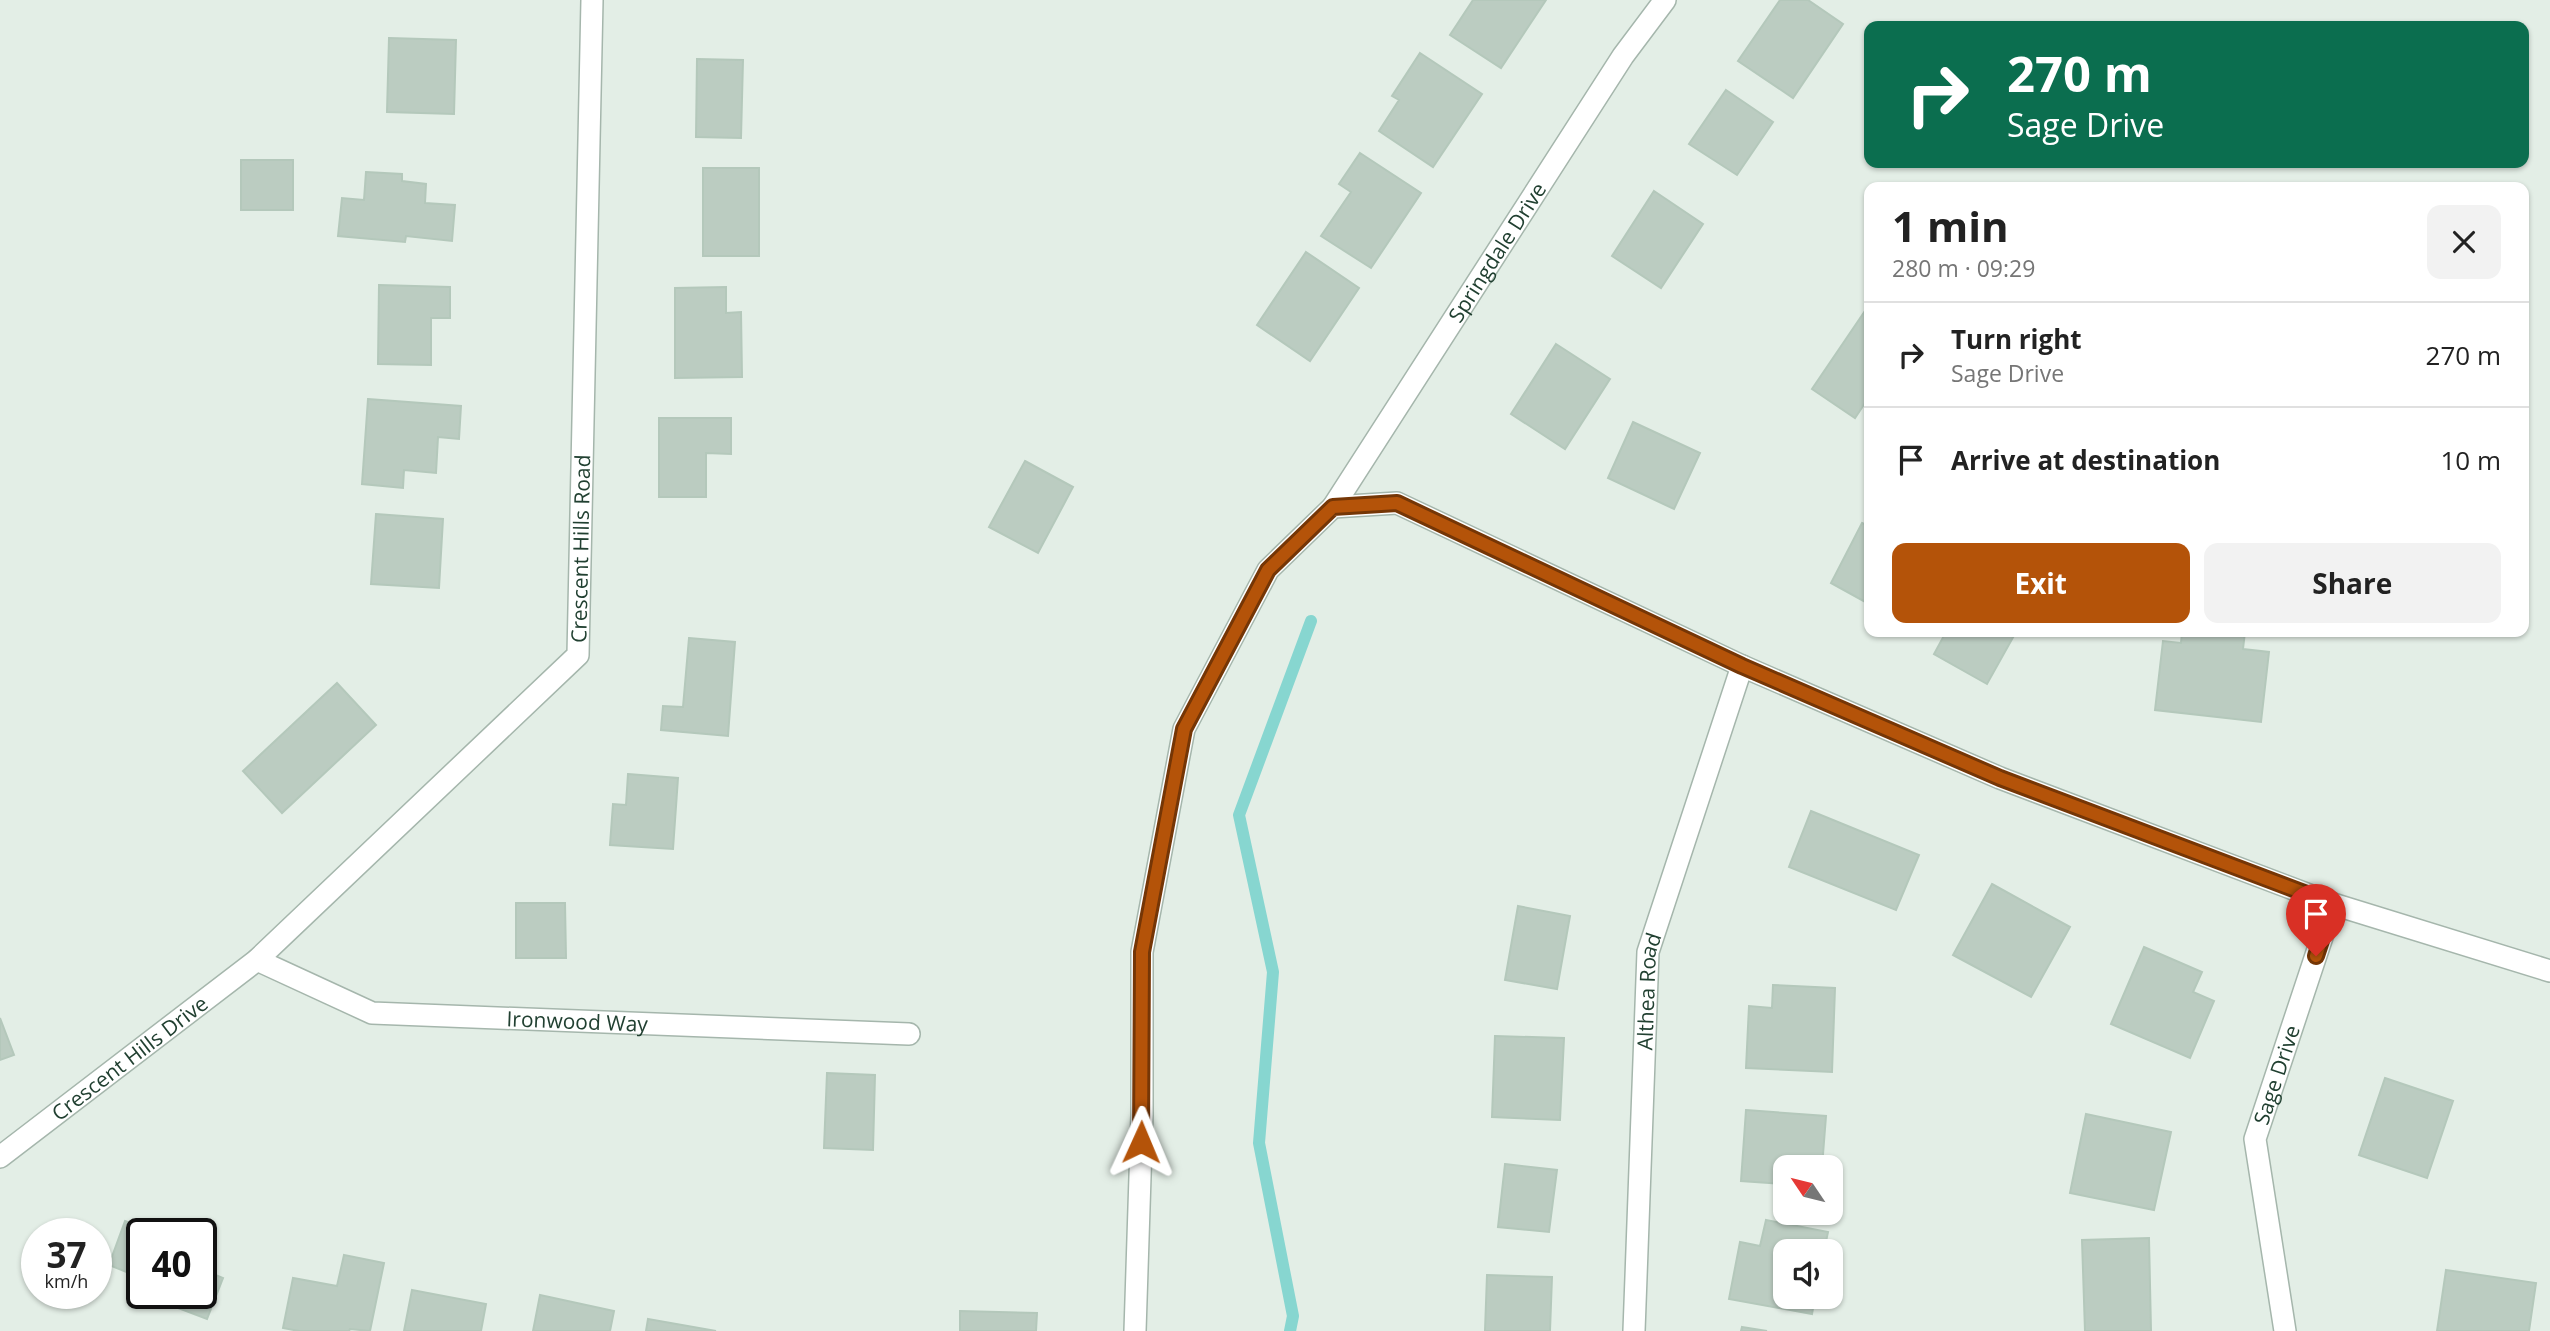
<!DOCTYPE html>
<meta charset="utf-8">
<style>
body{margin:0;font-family:"Open Sans",sans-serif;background:#f2f2f2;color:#222;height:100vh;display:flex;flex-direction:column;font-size:26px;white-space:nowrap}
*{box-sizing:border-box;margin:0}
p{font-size:23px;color:#767676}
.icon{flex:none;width:38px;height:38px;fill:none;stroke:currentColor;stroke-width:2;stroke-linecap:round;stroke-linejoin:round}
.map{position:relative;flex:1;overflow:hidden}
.drawer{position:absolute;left:1864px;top:182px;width:665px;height:455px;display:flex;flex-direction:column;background:#fff;border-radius:14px;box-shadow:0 2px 5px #0004}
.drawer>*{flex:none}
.top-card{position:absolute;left:1864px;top:21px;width:665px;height:147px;border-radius:14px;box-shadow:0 2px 5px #0004;background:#0b6e4f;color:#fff;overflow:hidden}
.needle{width:46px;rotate:305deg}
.fabs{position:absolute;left:1773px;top:1155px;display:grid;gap:14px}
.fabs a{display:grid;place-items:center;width:70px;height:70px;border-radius:14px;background:#fff;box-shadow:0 2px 5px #0004;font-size:35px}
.speed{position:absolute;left:21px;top:1218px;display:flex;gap:14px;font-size:35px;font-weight:700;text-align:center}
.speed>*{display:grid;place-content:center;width:91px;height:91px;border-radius:50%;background:#fff;box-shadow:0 2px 5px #0004;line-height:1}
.speed small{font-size:18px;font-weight:400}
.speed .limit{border:4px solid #111;border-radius:10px;background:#fff;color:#111}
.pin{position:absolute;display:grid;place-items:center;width:60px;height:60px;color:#fff;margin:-72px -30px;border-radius:50% 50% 50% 0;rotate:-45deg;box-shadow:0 0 7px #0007}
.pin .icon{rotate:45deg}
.me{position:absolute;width:77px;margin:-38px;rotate:1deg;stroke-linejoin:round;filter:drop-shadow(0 0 5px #0008)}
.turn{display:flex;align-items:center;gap:24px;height:147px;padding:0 28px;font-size:32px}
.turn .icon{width:91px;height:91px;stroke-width:2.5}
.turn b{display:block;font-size:49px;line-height:60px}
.round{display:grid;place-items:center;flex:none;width:74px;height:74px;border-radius:14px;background:#f2f2f2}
.overview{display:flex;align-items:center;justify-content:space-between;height:119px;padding:0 28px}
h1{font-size:42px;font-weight:700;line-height:52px}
.action{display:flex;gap:14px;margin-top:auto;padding:14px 28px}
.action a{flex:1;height:80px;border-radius:14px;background:#b45309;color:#fff;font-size:28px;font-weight:700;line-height:80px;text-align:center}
.action a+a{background:#f2f2f2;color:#222}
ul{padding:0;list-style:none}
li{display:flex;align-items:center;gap:21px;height:105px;padding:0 28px;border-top:2px solid #e0e0e0}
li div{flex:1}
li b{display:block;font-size:26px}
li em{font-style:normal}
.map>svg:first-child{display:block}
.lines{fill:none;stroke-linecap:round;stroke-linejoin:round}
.stream{stroke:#87d6d0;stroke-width:12}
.building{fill:#bbccc1;stroke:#b4c8bb;stroke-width:2}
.minor-casing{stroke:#a5b6ac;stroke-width:24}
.tertiary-casing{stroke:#a5b6ac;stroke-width:24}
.minor{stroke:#fff;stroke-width:21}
.tertiary{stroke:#fff;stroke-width:21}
.route-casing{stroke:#753606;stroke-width:18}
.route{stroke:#b45309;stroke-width:12}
.labels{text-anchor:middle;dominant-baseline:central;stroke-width:6;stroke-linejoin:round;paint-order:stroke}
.street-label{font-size:21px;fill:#214031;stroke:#f4faf5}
</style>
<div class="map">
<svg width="2550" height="1331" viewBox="0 0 2550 1331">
<rect width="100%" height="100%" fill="#e3eee6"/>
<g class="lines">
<path class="stream" d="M1290 1331 1293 1316 1259 1143 1273 972 1239 815 1311 621"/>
</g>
<path class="building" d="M1473 0H1546L1501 68 1450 35Z
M1780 0H1808L1843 24 1793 98 1738 61Z
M389 38 456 40 454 114 387 112Z
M1420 53 1482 94 1433 167 1379 131 1399 100 1392 96Z
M697 59 743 60 741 138 696 137Z
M1726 90 1773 122 1737 175 1689 144Z
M1360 153 1421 193 1371 268 1321 236 1351 192 1339 184Z
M241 160H293V210H241Z
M703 168H759V256H703Z
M366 172 402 174V181L426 184 425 203 455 205 452 241 406 236 405 242 338 236 342 198 364 200Z
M1654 191 1703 224 1661 288 1612 256Z
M1306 252 1359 288 1310 361 1257 325Z
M379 285 450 287V318H431V365L378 364Z
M726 287V313L741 312 742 377 675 378V288Z
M1869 305V397L1855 418 1812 389Z
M1556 344 1610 379 1565 449 1511 414Z
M368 399 461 406 459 439 438 437 436 473 404 470 403 488 362 484Z
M659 418H731V454L706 453V497H659Z
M1633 422 1700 453 1674 509 1608 478Z
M1025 461 1073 487 1038 553 989 527Z
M376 514 443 519 439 588 371 584Z
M1862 523 1869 526V604L1831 583Z
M1946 632H2016L1987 684 1934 654Z
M2182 632H2245L2243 649 2269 652 2261 722 2155 710 2163 641 2181 643Z
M689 638 735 642 728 736 661 730 663 706 683 707Z
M337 683 376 725 282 813 243 771Z
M628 774 678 778 673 849 610 845 613 804 626 805Z
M1811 811 1919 855 1896 910 1789 867Z
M1992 884 2070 927 2031 997 1953 955Z
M516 903H565L566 958H516Z
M1518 906 1570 916 1557 989 1505 980Z
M2144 947 2202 972 2193 992 2214 1001 2190 1058 2111 1024Z
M1773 985 1835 988 1832 1072 1746 1068 1749 1006 1772 1008Z
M0 1018 14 1055 0 1060Z
M1495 1036 1564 1038 1560 1120 1492 1117Z
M827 1073 875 1075 873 1150 824 1148Z
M2385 1078 2453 1101 2427 1178 2359 1155Z
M1746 1110 1826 1116 1822 1167H1785V1184L1741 1181Z
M2086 1114 2171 1132 2154 1210 2070 1193Z
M1505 1164 1557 1170 1549 1232 1498 1227Z
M1766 1220 1828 1232 1824 1251H1785V1297H1815L1812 1314 1729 1299 1740 1242 1760 1246Z
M125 1221 158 1234H142V1293H201V1269L223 1278 207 1319 133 1291 139 1277 109 1265Z
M2149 1238 2151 1331H2085L2082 1240Z
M344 1255 384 1263 370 1331 350 1329 349 1331H299L283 1328 293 1278 337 1286Z
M2446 1270 2536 1283 2529 1331H2437Z
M1487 1275 1552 1277 1550 1331H1485Z
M412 1290 486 1304 481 1331H404Z
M540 1295 614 1311 610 1331H533Z
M960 1311 1037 1313 1036 1331H960Z
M648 1319 716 1331H646Z
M1742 1327 1767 1331H1741Z"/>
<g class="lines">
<g class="minor-casing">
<g id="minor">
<path id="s1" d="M1333 507 1623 56 1665 0"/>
<path id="s2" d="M257 960 372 1013 909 1034"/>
<path id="s3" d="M0 1157 257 960 578 655 592 0"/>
<path id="s4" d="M1634 1331 1648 952 1742 666"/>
<path id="s5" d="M2285 1331 2255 1139 2333 904"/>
</g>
</g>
<g class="tertiary-casing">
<path id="tertiary" d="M1135 1331 1142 1115V952L1184 729 1268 570 1333 507 1397 503 1742 666 2000 778 2333 904 2550 971"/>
</g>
<use href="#minor" class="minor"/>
<use href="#tertiary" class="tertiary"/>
</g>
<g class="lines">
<g class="route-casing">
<path id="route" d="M1141 1142 1142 952 1184 729 1268 570 1333 507 1397 503 1742 666 2000 778 2333 904 2316 956"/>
</g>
<use href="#route" class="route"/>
</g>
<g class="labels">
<g class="street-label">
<text stroke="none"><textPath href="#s1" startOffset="303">Springdale Drive</textPath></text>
<text stroke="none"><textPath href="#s3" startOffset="873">Crescent Hills Road</textPath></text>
<text stroke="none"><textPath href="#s4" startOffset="340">Althea Road</textPath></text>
<text stroke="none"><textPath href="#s2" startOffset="332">Ironwood Way</textPath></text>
<text stroke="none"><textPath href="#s3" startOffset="163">Crescent Hills Drive</textPath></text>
<text stroke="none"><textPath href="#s5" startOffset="262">Sage Drive</textPath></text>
</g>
</g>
</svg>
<div class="fabs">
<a><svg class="needle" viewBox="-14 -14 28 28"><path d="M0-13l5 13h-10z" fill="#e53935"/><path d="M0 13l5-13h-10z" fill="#767676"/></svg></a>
<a><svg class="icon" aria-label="sound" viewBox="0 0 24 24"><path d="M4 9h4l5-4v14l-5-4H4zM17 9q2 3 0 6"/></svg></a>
</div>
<div class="speed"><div>37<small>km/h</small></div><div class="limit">40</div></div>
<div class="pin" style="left:2316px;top:956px;background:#d93025"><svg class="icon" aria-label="arrive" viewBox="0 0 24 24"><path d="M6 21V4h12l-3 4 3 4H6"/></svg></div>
<svg class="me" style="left:1141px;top:1142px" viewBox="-20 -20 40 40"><path d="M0-17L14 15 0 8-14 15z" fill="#b45309" stroke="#fff" stroke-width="4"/></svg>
<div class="top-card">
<div class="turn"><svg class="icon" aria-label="right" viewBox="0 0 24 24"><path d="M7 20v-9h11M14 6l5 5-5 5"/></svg><div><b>270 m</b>Sage Drive</div></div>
</div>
<section class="drawer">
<div class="overview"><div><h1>1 min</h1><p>280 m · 09:29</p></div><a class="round"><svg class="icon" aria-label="close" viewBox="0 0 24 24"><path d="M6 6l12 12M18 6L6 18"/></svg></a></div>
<ul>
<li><svg class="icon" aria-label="right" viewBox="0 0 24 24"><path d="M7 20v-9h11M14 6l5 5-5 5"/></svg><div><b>Turn right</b><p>Sage Drive</p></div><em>270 m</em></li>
<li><svg class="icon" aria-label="arrive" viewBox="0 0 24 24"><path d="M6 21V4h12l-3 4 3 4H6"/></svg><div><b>Arrive at destination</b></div><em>10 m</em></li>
</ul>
<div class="action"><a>Exit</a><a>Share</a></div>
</section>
</div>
